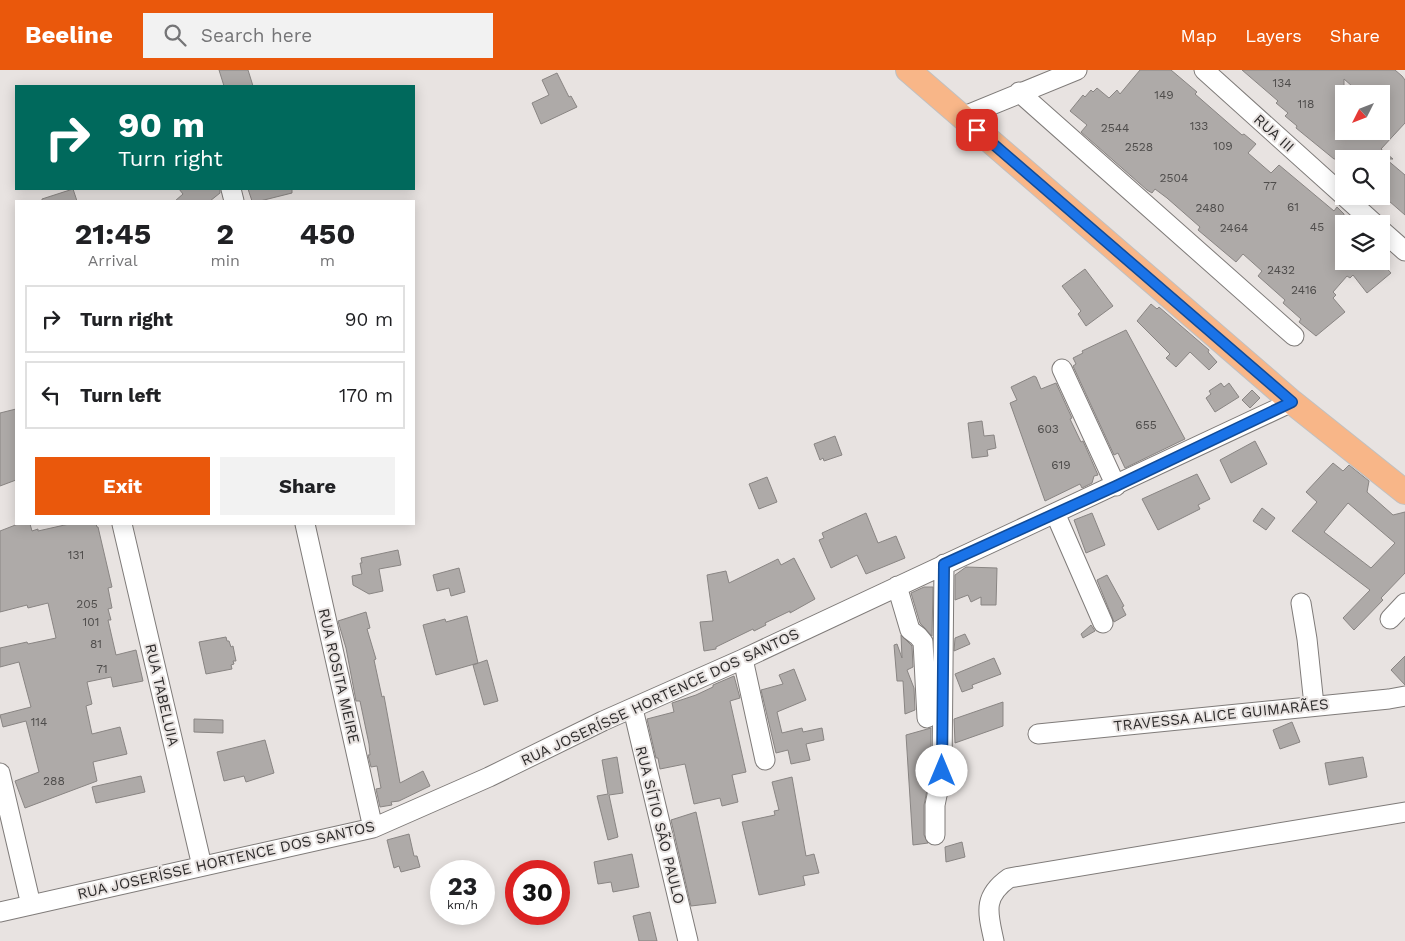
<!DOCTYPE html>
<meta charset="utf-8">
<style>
body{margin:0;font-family:"Work Sans",sans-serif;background:#f2f2f2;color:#202124;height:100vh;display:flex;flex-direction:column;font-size:19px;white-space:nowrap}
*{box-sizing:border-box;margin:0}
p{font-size:16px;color:#757577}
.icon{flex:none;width:28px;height:28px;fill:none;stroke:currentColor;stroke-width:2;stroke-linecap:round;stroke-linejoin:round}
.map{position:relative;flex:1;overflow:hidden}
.sheet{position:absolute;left:15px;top:130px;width:400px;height:325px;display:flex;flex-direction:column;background:#fff;border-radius:0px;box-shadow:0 2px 12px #0003}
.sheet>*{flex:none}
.guide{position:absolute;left:15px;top:15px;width:400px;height:105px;border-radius:0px;box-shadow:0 2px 12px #0003;background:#00695c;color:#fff;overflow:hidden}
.needle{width:32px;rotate:228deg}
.controls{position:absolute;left:1335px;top:15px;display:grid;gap:10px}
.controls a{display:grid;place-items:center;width:55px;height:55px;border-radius:0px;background:#fff;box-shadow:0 2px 12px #0003;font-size:25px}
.speed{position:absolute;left:430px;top:790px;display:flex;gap:10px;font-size:25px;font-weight:700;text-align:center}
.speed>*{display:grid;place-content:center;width:65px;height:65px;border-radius:50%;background:#fff;box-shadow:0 2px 12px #0003;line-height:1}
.speed small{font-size:12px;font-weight:400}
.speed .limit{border:8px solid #d22;background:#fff;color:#111}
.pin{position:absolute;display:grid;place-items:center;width:42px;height:42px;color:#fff;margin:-21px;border-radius:10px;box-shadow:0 2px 8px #0006}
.me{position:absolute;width:55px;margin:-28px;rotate:0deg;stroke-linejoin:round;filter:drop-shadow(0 0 4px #0008)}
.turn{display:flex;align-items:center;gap:18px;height:105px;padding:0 20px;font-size:22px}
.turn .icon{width:65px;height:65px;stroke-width:2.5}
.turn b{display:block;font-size:35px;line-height:42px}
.eta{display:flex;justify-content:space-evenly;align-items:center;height:85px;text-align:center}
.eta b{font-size:30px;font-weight:700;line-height:35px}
.primary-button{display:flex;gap:10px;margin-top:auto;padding:10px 20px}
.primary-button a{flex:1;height:58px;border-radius:0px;background:#ea580c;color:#fff;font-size:20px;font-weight:700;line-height:58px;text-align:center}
.primary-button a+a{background:#f2f2f2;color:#202124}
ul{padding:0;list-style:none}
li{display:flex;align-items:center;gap:15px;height:68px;margin:0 10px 8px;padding:0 10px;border:2px solid #e0e0e0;border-radius:0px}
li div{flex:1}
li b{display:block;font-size:19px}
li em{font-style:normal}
header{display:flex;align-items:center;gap:30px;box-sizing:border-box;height:70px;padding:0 25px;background:#ea580c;color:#fff}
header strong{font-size:24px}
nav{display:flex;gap:28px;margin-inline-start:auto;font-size:18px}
.search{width:350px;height:45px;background:#f2f2f2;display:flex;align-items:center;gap:12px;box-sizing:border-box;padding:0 18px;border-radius:0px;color:#757577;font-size:19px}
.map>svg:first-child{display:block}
.building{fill:#aeaaa8;stroke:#898583;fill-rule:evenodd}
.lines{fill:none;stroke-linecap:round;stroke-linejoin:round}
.minor-casing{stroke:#7f7b79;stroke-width:21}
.major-casing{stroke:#c0c0c0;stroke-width:26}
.minor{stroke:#fff;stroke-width:19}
.major{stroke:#f8b688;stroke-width:24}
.route-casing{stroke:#114b97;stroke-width:12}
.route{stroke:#1a73e8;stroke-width:9}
.labels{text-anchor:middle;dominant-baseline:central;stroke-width:4;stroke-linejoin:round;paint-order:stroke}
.number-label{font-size:12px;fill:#4e4c4b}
.street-label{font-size:15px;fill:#2e2c2c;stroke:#e8e3e1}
</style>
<header>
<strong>Beeline</strong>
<div class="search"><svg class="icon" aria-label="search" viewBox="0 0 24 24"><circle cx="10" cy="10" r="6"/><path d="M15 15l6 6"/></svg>Search here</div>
<nav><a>Map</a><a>Layers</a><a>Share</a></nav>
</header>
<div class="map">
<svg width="1405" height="871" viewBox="0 0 1405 871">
<rect width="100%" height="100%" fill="#e8e3e1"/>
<path class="building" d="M219 0H248L253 16H224Z
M1140 0H1171L1197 22 1195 24 1242 65 1244 64 1256 74 1248 83 1271 103 1279 95 1334 141 1337 137 1344 144V191H1380L1391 203 1367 223 1353 205 1350 208 1347 206 1333 222 1336 225 1333 228 1345 242 1316 266 1299 252 1301 249 1283 233 1285 230 1258 206 1262 201 1243 184 1236 192 1198 160 1200 157 1167 128 1155 119 1152 123 1147 120 1081 62 1087 55 1070 41 1083 25 1085 27 1091 20 1093 22 1097 18 1109 28 1117 20 1120 24Z
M1242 0H1395L1402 6 1405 10V53L1381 79 1393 89H1386L1405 105V145L1381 124V89H1334L1296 58 1297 56 1285 46 1288 43 1276 33 1278 31ZM1344 9 1361 24H1381V61H1335L1344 50Z
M557 3 569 27 571 26 577 37 541 54 532 33 549 25 542 10Z
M73 119 77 131H42V129Z
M179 119H220V123L210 131H175L183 124Z
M248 119H292V123L260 131H252Z
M1085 199 1113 236 1086 256 1078 244 1081 241 1062 216Z
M1151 234 1157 239 1159 237 1209 280 1208 282 1217 292 1209 300 1190 282 1176 297 1166 288 1170 284 1137 251Z
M1126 260 1185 369 1125 398 1118 383 1114 385 1073 296 1076 294 1073 288 1083 283 1082 281Z
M1034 306 1036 307 1041 319 1056 313 1072 348 1070 349 1081 372 1083 371 1098 405 1094 406 1092 413 1082 418 1080 414 1045 431 1010 333 1017 330 1011 317Z
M1221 313 1224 317 1229 313 1239 327 1215 342 1206 328 1211 324 1209 321Z
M1252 320 1260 328 1250 338 1242 330Z
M16 339V410L0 416V343Z
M982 351 984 366 994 365 996 378 987 380 988 386 972 388 968 353Z
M835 366 842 385 824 391 823 388 820 390 814 374Z
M1255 371 1267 394 1231 413 1220 390Z
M1333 393 1343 401 1349 395 1369 411 1367 422 1393 445 1405 442V503L1381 528 1383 530 1354 560 1343 548 1370 520 1292 461 1317 432 1306 422ZM1348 433 1395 473 1371 498 1324 462Z
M1197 404 1210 429 1198 435 1200 439 1158 460 1142 429Z
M767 407 777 432 759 439 749 414Z
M1262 438 1275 448 1266 460 1253 451Z
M866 443 878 473 896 466 905 488 866 504 857 485 831 498 819 470 824 468 822 463Z
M1092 443 1105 475 1086 483 1074 450Z
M18 454H30L32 461 38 459V461L69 454H96L97 457H98L112 517 108 518 112 538 108 539 111 550H108L116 585 136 580 143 611 113 617 111 607 87 612 92 634 86 636 92 664 120 657 127 684 93 692 97 711 25 738 15 711 39 702 26 651 3 657 0 645 31 637 19 592 0 597V578L27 572 28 574 56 568 48 533 28 538 27 535 0 542V461Z
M398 480 401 495 379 499 383 521 369 524 353 515 352 506 362 504 360 493H362L361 488Z
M794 488 815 529 790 543V541L765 553 766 555 754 561 753 559 716 577V579L704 581 700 552 713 551 707 505 726 501 729 513 778 489 781 495Z
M966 497 997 498 996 535H981V527L971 532 968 525 955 530V505Z
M459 498 465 522 451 526 449 518 437 521 433 505Z
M1107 505 1124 536 1122 537 1126 545 1114 552 1097 510Z
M924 517H933L932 566 920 553 911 523Z
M366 542 370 558 367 559 376 589 374 590 382 627 384 626 400 713 423 701 430 716 399 731 391 732 392 735 380 737 376 719 381 718 377 696 371 697 368 685H370L369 674 360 631H356L346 578 338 551Z
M467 546 478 593 436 605 423 555 445 549 446 552Z
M1091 555 1095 561 1083 568 1081 564Z
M965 564 970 574 954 581 955 568Z
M901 565 912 576 913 597 907 600 914 618 915 640 905 644 903 611H897L894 575 897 574 902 588Z
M226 567 227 571H229L231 577 233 576 236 591H233L234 594 231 595 232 599 206 604 199 572Z
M1405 586V615L1391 600Z
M994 588 1001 604 972 615 973 618 962 622 955 604Z
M487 590 498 631 484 635 473 595Z
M794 599 806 630 777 642 782 663 802 658 803 662 822 658 824 670 806 674 810 690 791 694 788 680 776 683 761 620 783 614 779 605Z
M734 606 740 628 730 631 746 702 732 705 738 732 722 736 720 728 694 734 685 694 660 699 658 688H656L647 649 674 642 672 633 696 625 713 617V615Z
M1003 632V656L955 673 954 649Z
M194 649 223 650V663L194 662Z
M1292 652 1300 672 1280 679 1273 660Z
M931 658V679L928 680 930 703 929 707H927L928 715 924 735V765L928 773 913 775 906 665Z
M265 670 274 703 246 712 244 706 224 711 217 682Z
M617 687 623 723 609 725 618 767 608 770 597 726 608 724 602 690Z
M1363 687 1367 707 1329 715 1325 693Z
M141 706 145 722 96 733 92 717Z
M792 707 806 786 814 784 819 803 803 806 805 815 759 825 742 752 775 745 774 741 779 740 772 712Z
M696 742 716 833 691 836 671 750Z
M409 764 414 786H417L420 797 401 802 399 796 394 798 387 770Z
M962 772 965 787 946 792 945 777Z
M632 784 639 817 613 822 611 812 598 814 594 792Z
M650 842 657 871H639L633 846Z"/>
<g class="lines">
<g class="minor-casing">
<path id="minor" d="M1204 0 1344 126
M1019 22 1294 266
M962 47 1077 0
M231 119 234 131
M1344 126 1375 154
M1381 160 1405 181
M1062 299 1116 416
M1055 443 1103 553
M122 454 202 796
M305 454 373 758
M897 516 910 560 918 566 923 572 927 648
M1301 533 1307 569 1314 635
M1390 549 1405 533
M743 589 765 690
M633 639 688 871
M1038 664 1389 629 1405 626
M0 703 31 835
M935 765V735L942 701 944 494
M0 842 373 758 489 707 603 651 743 589 1292 332
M994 871C988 843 982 827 1009 808L1405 742"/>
</g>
<g class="major-casing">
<path id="major" d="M908 0 1292 332 1405 422"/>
</g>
<use href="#minor" class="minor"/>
<use href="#major" class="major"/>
</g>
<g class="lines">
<g class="route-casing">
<path id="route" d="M942 701 944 494 1116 416 1292 332 977 60"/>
</g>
<use href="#route" class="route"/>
</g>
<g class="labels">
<g class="number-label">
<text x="1282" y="13">134</text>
<text x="1164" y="25">149</text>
<text x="1306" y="34">118</text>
<text x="1199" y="56">133</text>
<text x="1115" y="58">2544</text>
<text x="1223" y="76">109</text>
<text x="1139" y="77">2528</text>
<text x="1174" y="108">2504</text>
<text x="1270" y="116">77</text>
<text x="1293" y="137">61</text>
<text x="1210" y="138">2480</text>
<text x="1317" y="157">45</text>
<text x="1234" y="158">2464</text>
<text x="1281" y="200">2432</text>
<text x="1304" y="220">2416</text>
<text x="1146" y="355">655</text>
<text x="1048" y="359">603</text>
<text x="1061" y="395">619</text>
<text x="76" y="485">131</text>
<text x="87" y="534">205</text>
<text x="91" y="552">101</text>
<text x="96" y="574">81</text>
<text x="102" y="599">71</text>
<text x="39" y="652">114</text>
<text x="54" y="711">288</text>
</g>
<g class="street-label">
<text transform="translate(1274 63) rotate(42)">RUA III</text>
<text transform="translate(339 606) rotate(77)">RUA ROSITA MEIRE</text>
<text transform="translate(162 625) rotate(77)">RUA TABELUIA</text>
<text transform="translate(660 627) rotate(-25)">RUA JOSERÍSSE HORTENCE DOS SANTOS</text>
<text transform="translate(1221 645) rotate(-6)">TRAVESSA ALICE GUIMARÃES</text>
<text transform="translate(660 755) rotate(76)">RUA SÍTIO SÃO PAULO</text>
<text transform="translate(226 790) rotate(-13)">RUA JOSERÍSSE HORTENCE DOS SANTOS</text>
</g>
</g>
</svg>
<div class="controls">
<a><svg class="needle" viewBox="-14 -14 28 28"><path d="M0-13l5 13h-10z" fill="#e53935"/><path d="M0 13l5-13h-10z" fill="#757577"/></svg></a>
<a><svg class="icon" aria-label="search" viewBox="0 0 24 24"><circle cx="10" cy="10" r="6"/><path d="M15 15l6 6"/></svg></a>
<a><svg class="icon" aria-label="layers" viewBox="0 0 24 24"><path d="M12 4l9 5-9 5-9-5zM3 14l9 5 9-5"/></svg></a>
</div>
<div class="speed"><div>23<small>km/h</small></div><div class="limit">30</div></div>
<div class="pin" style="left:977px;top:60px;background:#d93025"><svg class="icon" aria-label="arrive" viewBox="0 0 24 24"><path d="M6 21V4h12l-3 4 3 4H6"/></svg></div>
<svg class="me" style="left:942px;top:701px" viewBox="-20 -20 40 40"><circle r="19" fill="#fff"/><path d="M0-13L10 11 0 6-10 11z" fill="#1a73e8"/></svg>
<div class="guide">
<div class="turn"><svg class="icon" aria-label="right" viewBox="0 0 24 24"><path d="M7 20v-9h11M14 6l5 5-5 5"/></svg><div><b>90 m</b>Turn right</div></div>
</div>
<section class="sheet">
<div class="eta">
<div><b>21:45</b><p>Arrival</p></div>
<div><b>2</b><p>min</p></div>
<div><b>450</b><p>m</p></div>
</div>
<ul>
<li><svg class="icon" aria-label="right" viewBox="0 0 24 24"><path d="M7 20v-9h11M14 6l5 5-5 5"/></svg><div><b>Turn right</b></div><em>90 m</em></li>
<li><svg class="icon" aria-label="left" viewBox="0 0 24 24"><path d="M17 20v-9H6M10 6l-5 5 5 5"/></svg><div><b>Turn left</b></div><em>170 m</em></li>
</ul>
<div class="primary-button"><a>Exit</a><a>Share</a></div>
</section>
</div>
